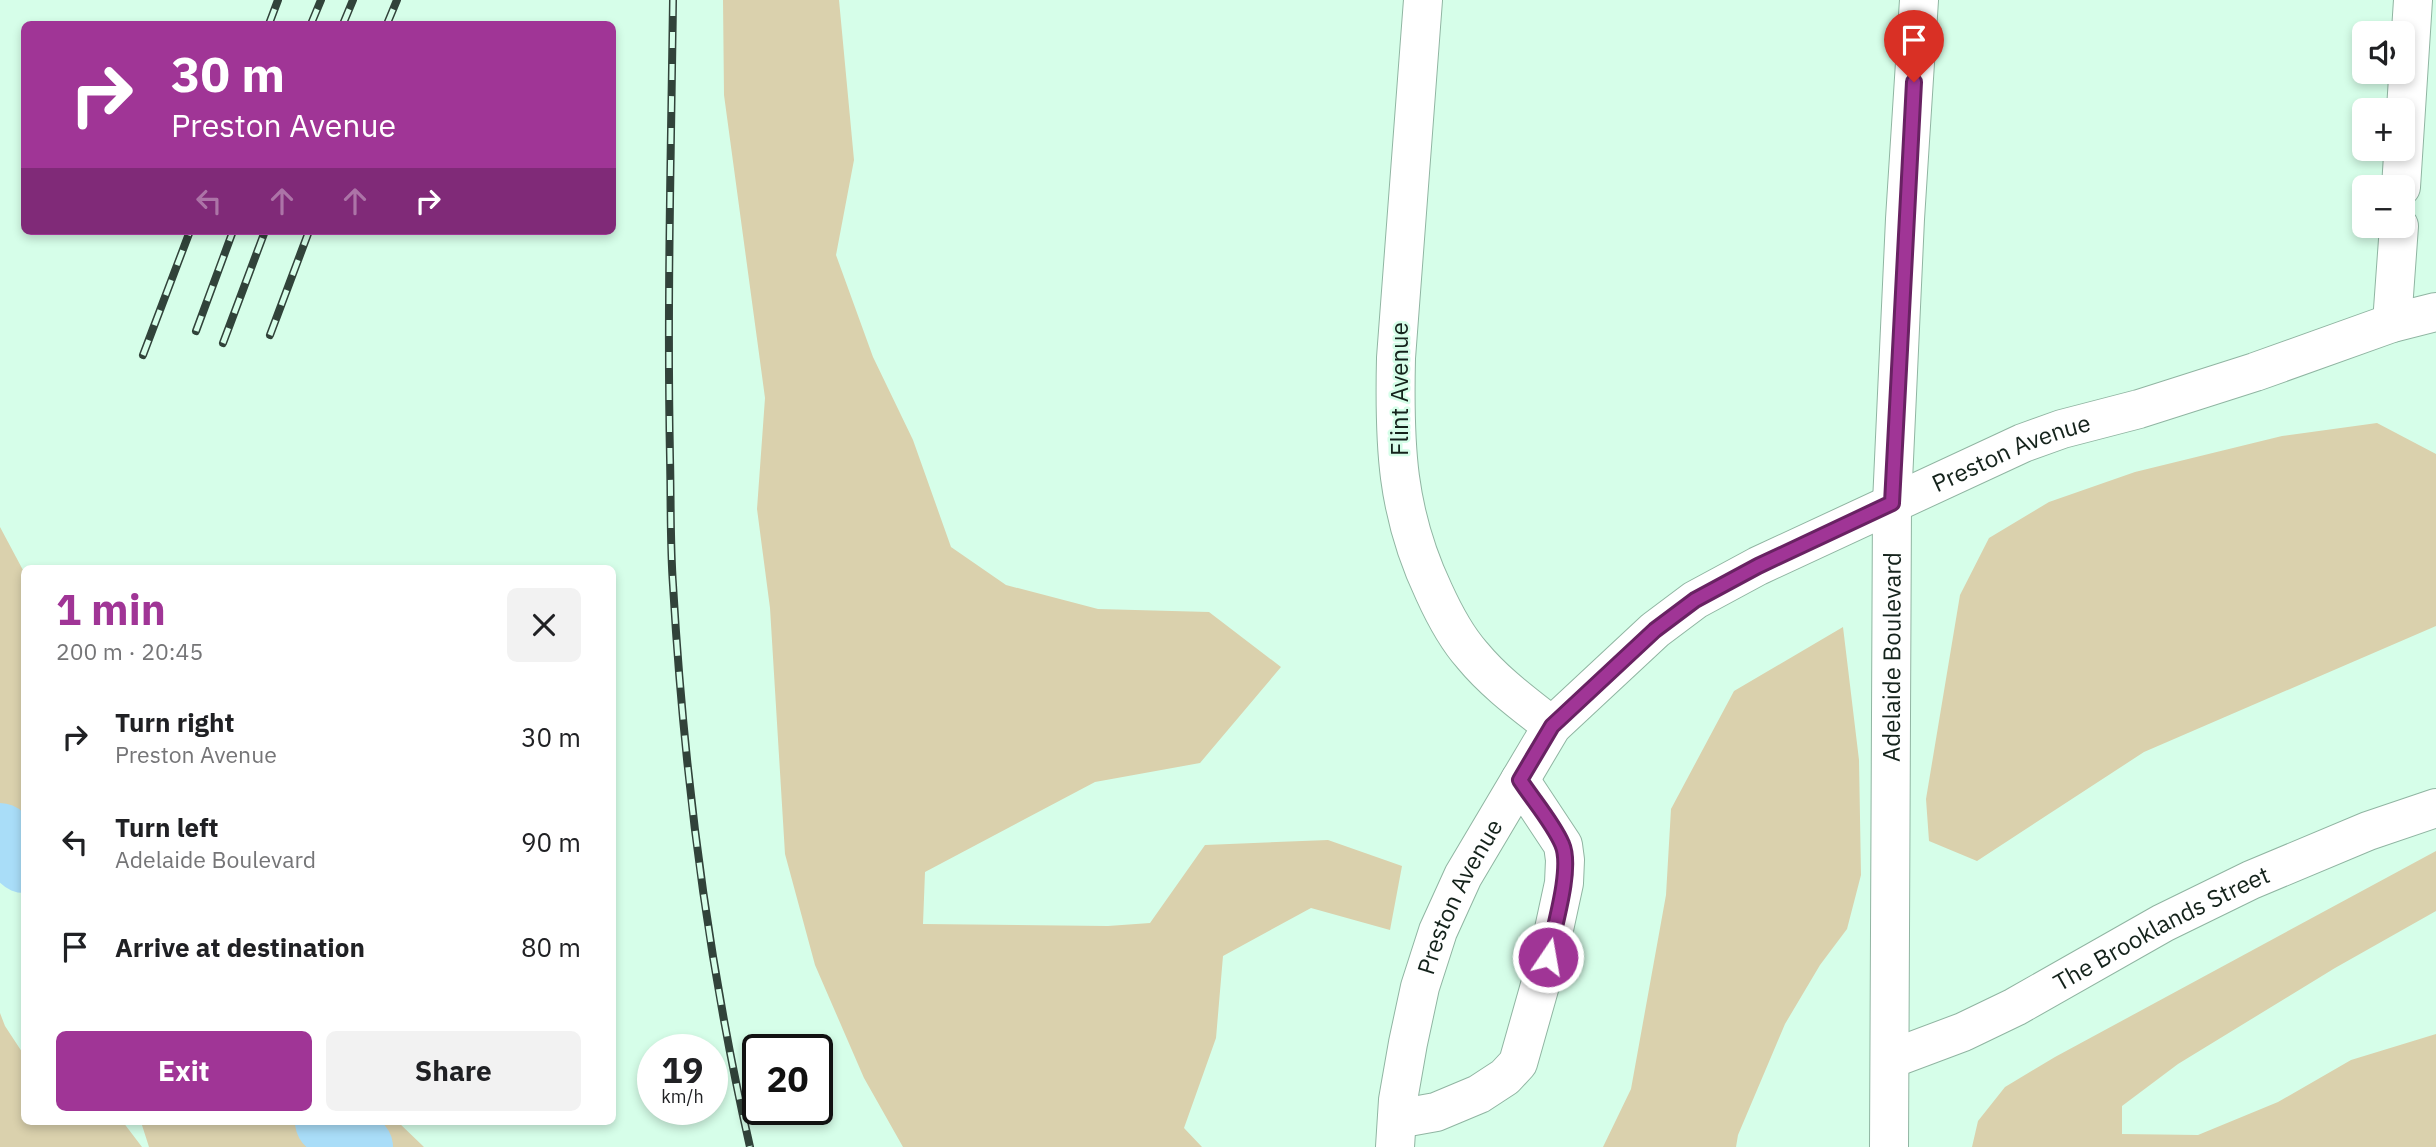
<!DOCTYPE html>
<meta charset="utf-8">
<style>
body{margin:0;font-family:"IBM Plex Sans",sans-serif;background:#f2f2f2;color:#202124;height:100vh;display:flex;flex-direction:column;font-size:26px;white-space:nowrap}
*{box-sizing:border-box;margin:0}
p{font-size:23px;color:#757577}
.icon{flex:none;width:38px;height:38px;fill:none;stroke:currentColor;stroke-width:2;stroke-linecap:round;stroke-linejoin:round}
.map{position:relative;flex:1;overflow:hidden}
.details{position:absolute;left:21px;top:565px;width:595px;height:560px;display:flex;flex-direction:column;background:#fff;border-radius:10px;box-shadow:0 4px 10px #0003}
.details>*{flex:none}
.banner{position:absolute;left:21px;top:21px;width:595px;height:214px;border-radius:10px;box-shadow:0 4px 10px #0003;background:#a03596;color:#fff;overflow:hidden}
.tools{position:absolute;left:2352px;top:21px;display:grid;gap:14px}
.tools a{display:grid;place-items:center;width:63px;height:63px;border-radius:10px;background:#fff;box-shadow:0 4px 10px #0003;font-size:35px}
.speed{position:absolute;left:637px;top:1034px;display:flex;gap:14px;font-size:35px;font-weight:700;text-align:center}
.speed>*{display:grid;place-content:center;width:91px;height:91px;border-radius:50%;background:#fff;box-shadow:0 4px 10px #0003;line-height:1}
.speed small{font-size:18px;font-weight:400}
.speed .limit{border:4px solid #111;border-radius:10px;background:#fff;color:#111}
.pin{position:absolute;display:grid;place-items:center;width:60px;height:60px;color:#fff;margin:-72px -30px;border-radius:50% 50% 50% 0;rotate:-45deg;box-shadow:0 0 7px #0007}
.pin .icon{rotate:45deg}
.me{position:absolute;width:77px;margin:-38px;rotate:12deg;stroke-linejoin:round;filter:drop-shadow(0 0 5px #0008)}
.turn{display:flex;align-items:center;gap:24px;height:147px;padding:0 35px;font-size:32px}
.turn .icon{width:91px;height:91px;stroke-width:2.5}
.turn b{display:block;font-size:49px;line-height:60px}
.lanes{display:flex;align-items:center;height:66px;padding:0 35px;background:#0003;justify-content:center;gap:35px;direction:ltr}
.lanes .off{opacity:.35}
.round{display:grid;place-items:center;flex:none;width:74px;height:74px;border-radius:10px;background:#f2f2f2}
.summary{display:flex;align-items:center;justify-content:space-between;height:119px;padding:0 35px}
h1{font-size:42px;font-weight:700;line-height:52px;color:#a03596}
.cta{display:flex;gap:14px;margin-top:auto;padding:14px 35px}
.cta a{flex:1;height:80px;border-radius:10px;background:#a03596;color:#fff;font-size:28px;font-weight:700;line-height:80px;text-align:center}
.cta a+a{background:#f2f2f2;color:#202124}
ul{padding:0;list-style:none}
li{display:flex;align-items:center;gap:21px;height:105px;padding:0 35px}
li div{flex:1}
li b{display:block;font-size:26px}
li em{font-style:normal}
.map>svg:first-child{display:block}
.green{fill:#dad1ad}
.lines{fill:none;stroke-linecap:round;stroke-linejoin:round}
.river{stroke:#a9ddf8;stroke-width:66}
.minor-casing{stroke:#90b5a2;stroke-width:40}
.minor{stroke:#fff;stroke-width:38}
.rail-casing{stroke:#31433a;stroke-width:8}
.rail{stroke:#d6fee9;stroke-width:5;stroke-dasharray:16;stroke-linecap:butt}
.route-casing{stroke:#682262;stroke-width:18}
.route{stroke:#a03596;stroke-width:12}
.labels{text-anchor:middle;dominant-baseline:central;stroke-width:5;stroke-linejoin:round;paint-order:stroke}
.street-label{font-size:24px;fill:#14221b;stroke:#d6fee9}
</style>
<div class="map">
<svg width="2436" height="1147" viewBox="0 0 2436 1147">
<rect width="100%" height="100%" fill="#d6fee9"/>
<path class="green" d="M723 0H839L854 160 836 255 873 357 913 440 951 547 1006 585 1098 609 1209 612 1281 667 1200 763 1095 782 925 872 923 924 1108 926 1150 923 1205 845 1328 840 1402 866 1390 930 1311 908 1223 956 1216 1038 1184 1128 1202 1147H903L864 1078 815 965 785 854 770 608 757 509 765 398 724 95Z
M2377 423 2436 454V626L2144 752 1977 861 1929 841 1926 799 1960 595 1989 538 2049 502 2135 472 2282 436Z
M0 527 24 572V860L0 836Z
M1843 627 1859 760 1861 875 1847 929 1820 965 1785 1024 1738 1135 1736 1147H1603L1631 1089 1666 895 1671 809 1734 691Z
M2436 851V911L2335 968 2178 1064 2122 1106V1134L2198 1135 2278 1102 2351 1060 2436 1034V1147H1972L1978 1121 2005 1087 2055 1057Z
M0 1013 5 1026 24 1055V1122H123L142 1147H0Z
M141 1122H398L424 1147H149Z"/>
<g class="lines">
<path class="river" d="M0 836 24 860
M328 1122 360 1147"/>
<g class="minor-casing">
<g id="minor">
<path d="M1423 0 1396 358C1394 444 1396 512 1434 592 1444 614 1456 637 1472 655 1495 683 1524 704 1552 726"/>
<path d="M2401 187 2413 0"/>
<path d="M2392 323 2399 226"/>
<path id="s1" d="M1891 1059 1963 1032 2015 1007 2163 923 2251 880 2368 831 2436 808"/>
<path d="M1397 1119 1436 1112 1479 1094 1505 1077 1518 1063 1548 957 1564 883 1565 860 1563 845 1520 780"/>
<path id="s2" d="M1395 1147 1398 1100 1408 1043 1420 987 1438 931 1463 876 1552 726 1655 630 1695 600 1758 566 2023 443 2062 429 2139 409 2255 372 2392 323 2436 312"/>
<path id="s3" d="M1889 1147 1892 503 1905 219 1919 0"/>
</g>
</g>
<use href="#minor" class="minor"/>
<g class="rail-casing">
<path id="rail" d="M673 0C671 153 667 305 670 458 671 500 670 543 673 585 684 774 708 963 750 1147
M269 24 278 0
M311 24 321 0
M343 24 353 0
M387 24 397 0
M196 331 233 231
M270 335 309 231
M223 343 265 231
M143 355 190 231"/>
</g>
<use href="#rail" class="rail"/>
</g>
<g class="lines">
<g class="route-casing">
<path id="route" d="M1548 957C1553 931 1573 868 1562 844 1553 823 1533 800 1520 780L1552 726 1655 630 1695 600 1758 566 1892 503 1914 82"/>
</g>
<use href="#route" class="route"/>
</g>
<g class="labels">
<g class="street-label">
<text transform="translate(1399 389) rotate(-90)">Flint Avenue</text>
<text stroke="none"><textPath href="#s2" startOffset="996">Preston Avenue</textPath></text>
<text stroke="none"><textPath href="#s3" startOffset="490">Adelaide Boulevard</textPath></text>
<text stroke="none"><textPath href="#s2" startOffset="261">Preston Avenue</textPath></text>
<text stroke="none"><textPath href="#s1" startOffset="301">The Brooklands Street</textPath></text>
</g>
</g>
</svg>
<div class="tools">
<a><svg class="icon" aria-label="sound" viewBox="0 0 24 24"><path d="M4 9h4l5-4v14l-5-4H4zM17 9q2 3 0 6"/></svg></a>
<a>+</a>
<a>−</a>
</div>
<div class="speed"><div>19<small>km/h</small></div><div class="limit">20</div></div>
<div class="pin" style="left:1914px;top:82px;background:#d93025"><svg class="icon" aria-label="arrive" viewBox="0 0 24 24"><path d="M6 21V4h12l-3 4 3 4H6"/></svg></div>
<svg class="me" style="left:1548px;top:957px" viewBox="-20 -20 40 40"><circle r="17" fill="#a03596" stroke="#fff" stroke-width="3"/><path d="M0-11L8 9 0 5-8 9z" fill="#fff"/></svg>
<div class="banner">
<div class="turn"><svg class="icon" aria-label="right" viewBox="0 0 24 24"><path d="M7 20v-9h11M14 6l5 5-5 5"/></svg><div><b>30 m</b>Preston Avenue</div></div>
<div class="lanes"><svg class="icon off" aria-label="left" viewBox="0 0 24 24"><path d="M17 20v-9H6M10 6l-5 5 5 5"/></svg><svg class="icon off" aria-label="ahead" viewBox="0 0 24 24"><path d="M12 20V5M6 11l6-6 6 6"/></svg><svg class="icon off" aria-label="ahead" viewBox="0 0 24 24"><path d="M12 20V5M6 11l6-6 6 6"/></svg><svg class="icon" aria-label="right" viewBox="0 0 24 24"><path d="M7 20v-9h11M14 6l5 5-5 5"/></svg></div>
</div>
<section class="details">
<div class="summary"><div><h1>1 min</h1><p>200 m · 20:45</p></div><a class="round"><svg class="icon" aria-label="close" viewBox="0 0 24 24"><path d="M6 6l12 12M18 6L6 18"/></svg></a></div>
<ul>
<li><svg class="icon" aria-label="right" viewBox="0 0 24 24"><path d="M7 20v-9h11M14 6l5 5-5 5"/></svg><div><b>Turn right</b><p>Preston Avenue</p></div><em>30 m</em></li>
<li><svg class="icon" aria-label="left" viewBox="0 0 24 24"><path d="M17 20v-9H6M10 6l-5 5 5 5"/></svg><div><b>Turn left</b><p>Adelaide Boulevard</p></div><em>90 m</em></li>
<li><svg class="icon" aria-label="arrive" viewBox="0 0 24 24"><path d="M6 21V4h12l-3 4 3 4H6"/></svg><div><b>Arrive at destination</b></div><em>80 m</em></li>
</ul>
<div class="cta"><a>Exit</a><a>Share</a></div>
</section>
</div>
